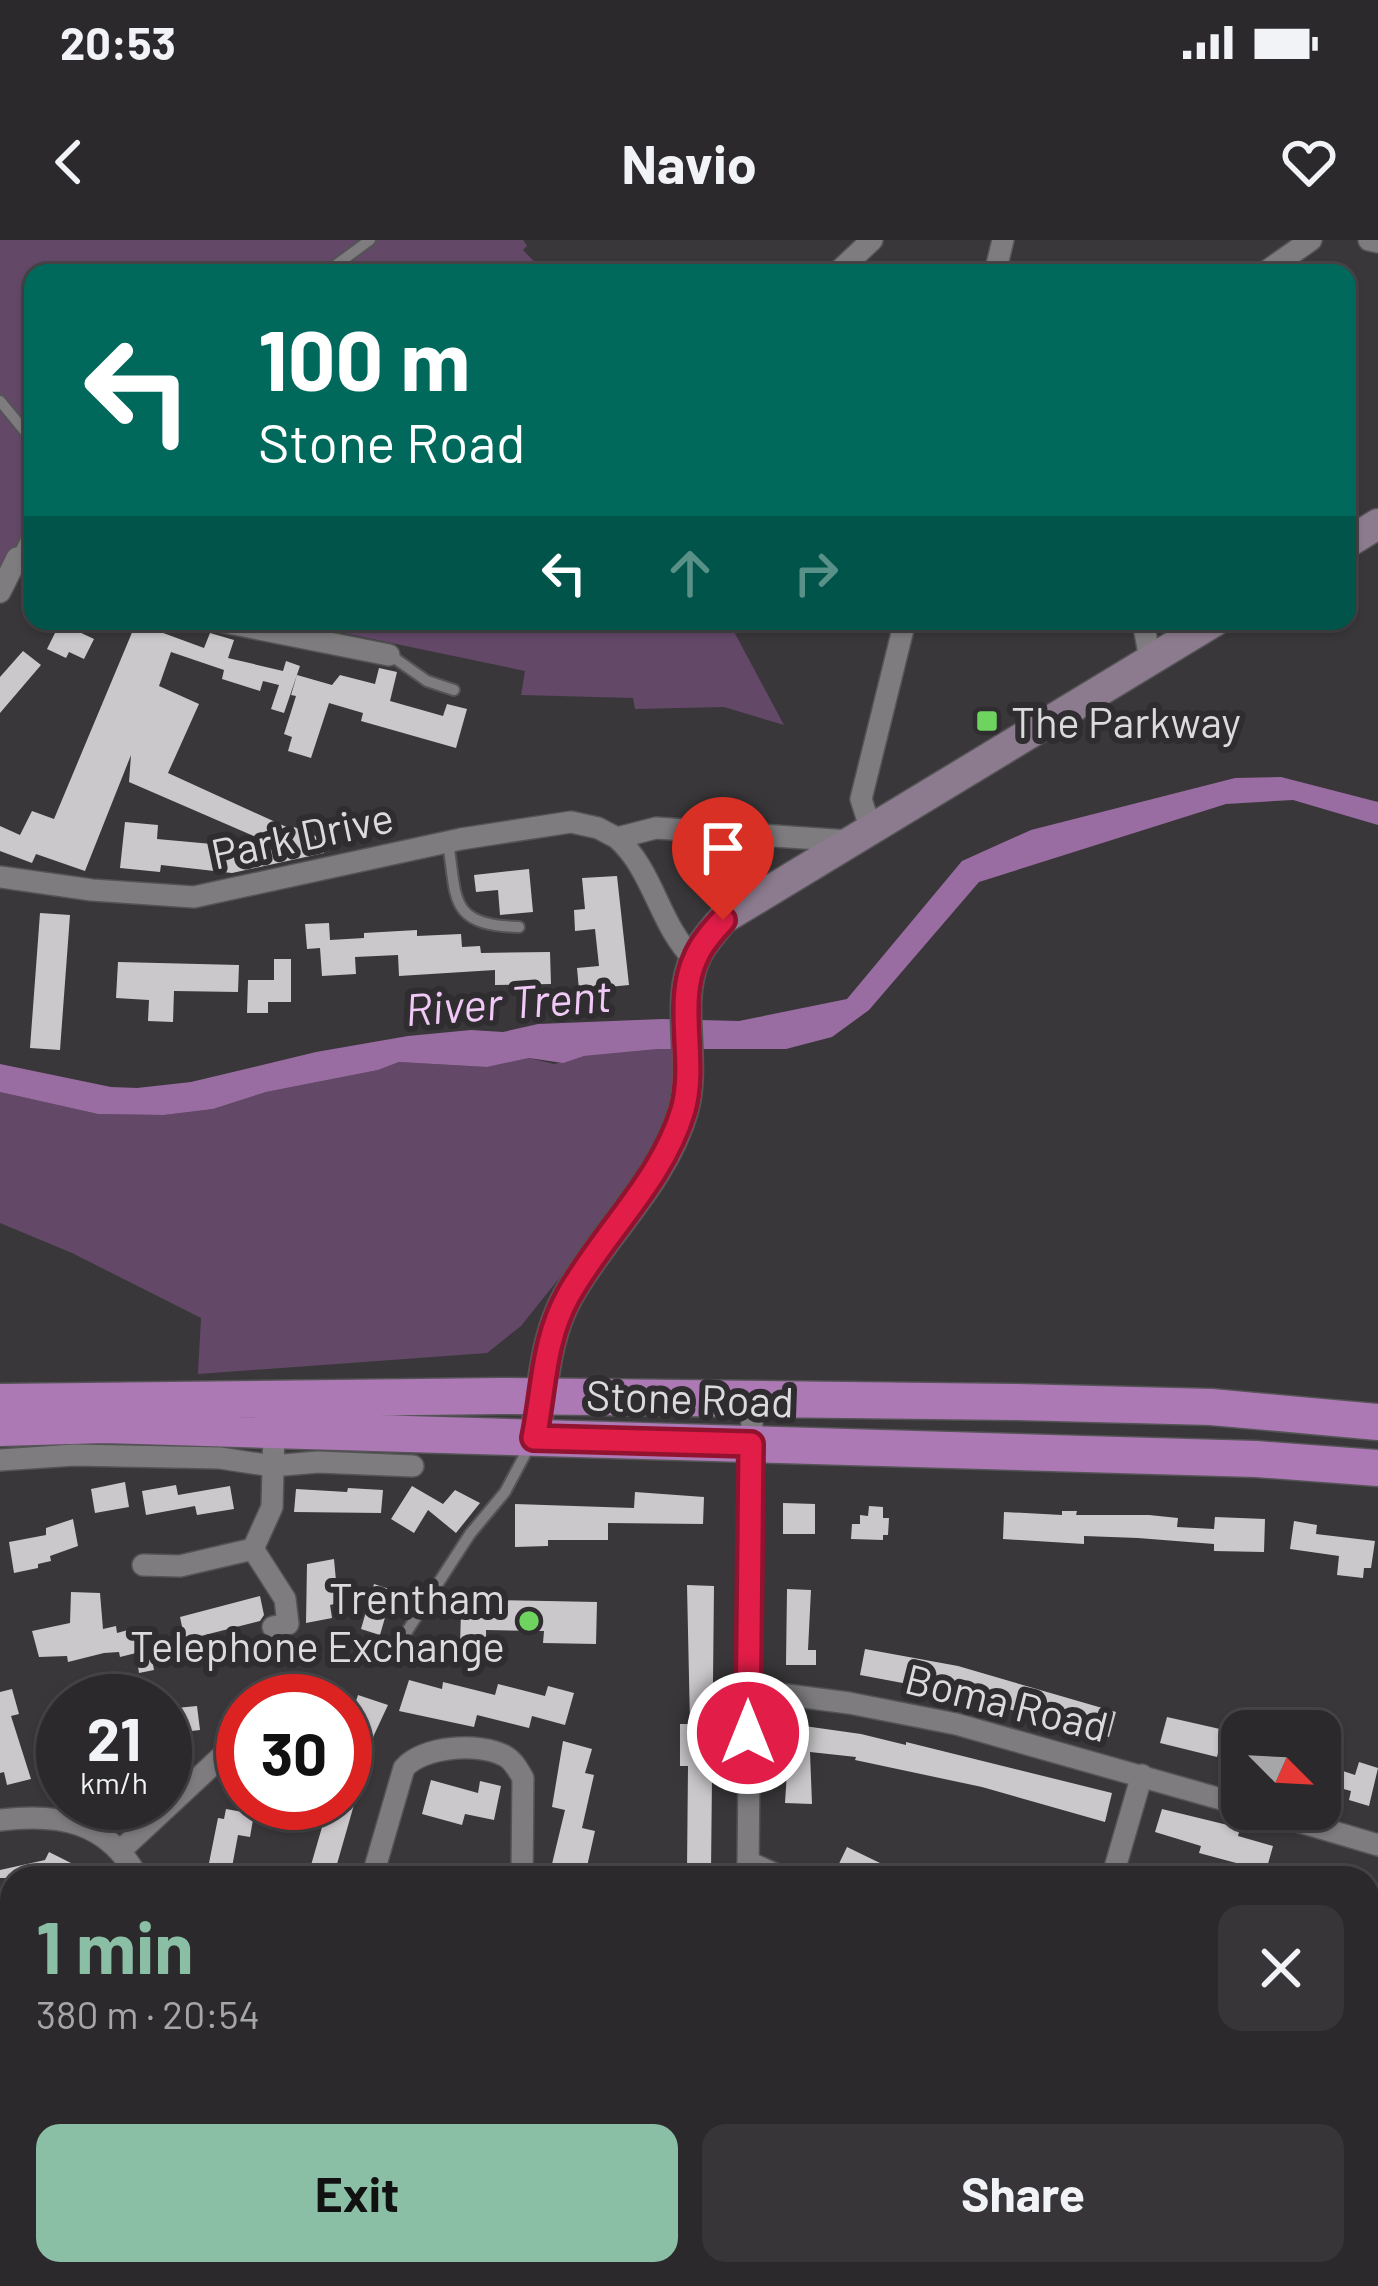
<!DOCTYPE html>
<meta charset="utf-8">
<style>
body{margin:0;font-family:Barlow,sans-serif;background:#373537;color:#f1f3f6;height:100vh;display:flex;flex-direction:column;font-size:45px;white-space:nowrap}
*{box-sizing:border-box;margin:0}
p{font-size:39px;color:#a6a6a9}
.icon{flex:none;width:66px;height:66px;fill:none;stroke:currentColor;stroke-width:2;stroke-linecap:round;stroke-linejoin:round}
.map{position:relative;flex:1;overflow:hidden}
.panel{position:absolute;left:0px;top:1626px;width:1380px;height:420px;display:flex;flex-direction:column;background:#2b292b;border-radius:36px 36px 0 0;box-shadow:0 3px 9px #0004,0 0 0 3px #474547}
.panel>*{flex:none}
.hud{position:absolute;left:24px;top:24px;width:1332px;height:366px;border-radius:24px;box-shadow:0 3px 9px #0004,0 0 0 3px #474547;background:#00695c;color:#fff;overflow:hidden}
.needle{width:78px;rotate:114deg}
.controls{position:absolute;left:1221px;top:1470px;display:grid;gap:24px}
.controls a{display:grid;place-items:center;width:120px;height:120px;border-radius:24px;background:#2b292b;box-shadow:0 3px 9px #0004,0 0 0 3px #474547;font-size:60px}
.speed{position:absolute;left:36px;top:1434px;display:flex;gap:24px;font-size:60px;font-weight:700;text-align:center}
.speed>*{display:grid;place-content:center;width:156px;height:156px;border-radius:50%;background:#2b292b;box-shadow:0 3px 9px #0004,0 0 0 3px #474547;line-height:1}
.speed small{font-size:30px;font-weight:400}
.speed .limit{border:18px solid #d22;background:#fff;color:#111}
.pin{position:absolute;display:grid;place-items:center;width:102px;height:102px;color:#fff;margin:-123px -51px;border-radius:50% 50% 50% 0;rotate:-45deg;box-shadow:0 0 12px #0007}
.pin .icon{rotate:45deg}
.me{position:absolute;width:132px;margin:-66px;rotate:0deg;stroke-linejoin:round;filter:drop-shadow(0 0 9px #0008)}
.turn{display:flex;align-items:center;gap:42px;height:252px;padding:0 36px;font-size:54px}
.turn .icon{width:156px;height:156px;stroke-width:2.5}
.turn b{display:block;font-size:84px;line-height:102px}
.lanes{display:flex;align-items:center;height:114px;padding:0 36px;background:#0003;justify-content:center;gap:60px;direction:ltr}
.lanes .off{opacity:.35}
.round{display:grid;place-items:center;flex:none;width:126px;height:126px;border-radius:24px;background:#373537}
.head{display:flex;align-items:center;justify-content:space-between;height:204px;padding:0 36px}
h1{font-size:72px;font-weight:700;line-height:90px;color:#8abfa5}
.cta{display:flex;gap:24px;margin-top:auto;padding:24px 36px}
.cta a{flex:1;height:138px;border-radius:24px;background:#8abfa5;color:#111;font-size:48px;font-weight:700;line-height:138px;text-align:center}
.cta a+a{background:#373537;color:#f1f3f6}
.status{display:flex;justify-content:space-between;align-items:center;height:84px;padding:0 60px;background:#2b292b;direction:ltr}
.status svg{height:33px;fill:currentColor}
header{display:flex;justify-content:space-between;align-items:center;height:156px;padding:0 36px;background:#2b292b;font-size:54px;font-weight:700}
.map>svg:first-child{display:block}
.green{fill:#634868}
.water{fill:#9a6da2}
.building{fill:#cbc8cb}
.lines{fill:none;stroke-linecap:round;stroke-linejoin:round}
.lane-casing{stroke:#545355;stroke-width:14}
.street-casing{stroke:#545355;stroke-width:24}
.secondary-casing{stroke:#545355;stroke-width:33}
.highway-casing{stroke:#545355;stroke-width:39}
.lane{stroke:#7e7c7e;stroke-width:10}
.street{stroke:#7e7c7e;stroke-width:21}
.secondary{stroke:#8c7b8e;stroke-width:30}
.highway{stroke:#ac79b5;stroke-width:36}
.route-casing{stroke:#92132f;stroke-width:30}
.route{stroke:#e11d48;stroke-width:21}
.poi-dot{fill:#6fd360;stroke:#2f2d2f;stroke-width:4.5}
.labels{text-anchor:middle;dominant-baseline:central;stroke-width:12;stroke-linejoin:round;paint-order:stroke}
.poi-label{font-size:42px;fill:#dbdadc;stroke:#2f2d2f;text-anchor:start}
.street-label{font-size:42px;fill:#dbdadc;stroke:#2f2d2f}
.water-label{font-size:45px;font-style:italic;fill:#f0c9f7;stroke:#2f2d2f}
</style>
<div class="status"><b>20:53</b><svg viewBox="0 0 49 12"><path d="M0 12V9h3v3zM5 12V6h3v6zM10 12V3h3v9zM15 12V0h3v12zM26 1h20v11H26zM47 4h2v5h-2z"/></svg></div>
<header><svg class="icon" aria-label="back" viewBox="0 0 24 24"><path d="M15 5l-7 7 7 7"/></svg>Navio<svg class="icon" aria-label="heart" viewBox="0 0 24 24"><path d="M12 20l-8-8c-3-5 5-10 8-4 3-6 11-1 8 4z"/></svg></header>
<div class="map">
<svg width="1378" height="2046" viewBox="0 0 1378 2046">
<rect width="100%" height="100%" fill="#393739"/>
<path class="green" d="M0 0H523L527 6 523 10 545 33H33V328L6 340 0 348Z
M286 381H736L732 388 784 485 724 467 635 469 633 458 521 455 525 431Z
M658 809H678L672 861 659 899 589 1001 521 1086 487 1113 198 1134 201 1078 72 1013 0 983V852L98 874 164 875 213 869 266 852 378 830 399 822 487 827 529 818 554 824 584 816Z"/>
<path class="water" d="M1281 537 1378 562V585L1293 560 1226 564 979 642 869 770 832 797 786 809H658L584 816 563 823 529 818 487 827 399 822 378 830 266 852 213 869 164 875 98 874 0 852V824L111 847 137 848 191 842 316 812 408 796 471 790 503 792 538 784 662 779 739 781 847 759 962 621 1031 590 1235 538Z"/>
<path class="building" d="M61 381H82L77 391 94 399 84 419 69 412 66 418 47 409Z
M136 383 204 408 210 393 234 400 228 418 283 431 286 421 300 426 284 473 271 469 279 445 263 441 260 451 222 439 224 430 171 412 159 446 199 464 168 533 293 590 294 587 325 600 324 613 232 633 161 625 160 632 120 628 125 582 158 585 157 599 288 611 129 542 131 515 85 631 36 614 32 623 0 611V586L20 595 32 571 54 579Z
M23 411 41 425 0 473V437Z
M379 428 397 432 390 461 443 476 447 464 467 469 456 508 361 481 363 473 329 463 311 518 288 511 292 497 284 494 296 456 291 455 297 435 332 445 340 435 375 444Z
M529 629 533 672 500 675 498 650 476 652 474 635Z
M617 636 629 745 579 750 577 728 599 726 595 689 575 691 574 670 585 669 582 638Z
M40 673 70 675 60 810 30 808Z
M329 683 330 700 364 698V693L417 690V696L461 694 462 707 480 706 481 713 550 712 551 744 495 745V730L399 736 398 715 355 717 356 734 322 736 320 708 307 709 305 684Z
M274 719H291V762H268V773H247L248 740H274Z
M118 722 239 725 238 752 174 751 173 782 148 781 149 760 116 758Z
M125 1242 129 1267 95 1273 91 1249Z
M176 1245 178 1255 230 1246 234 1269 197 1275 195 1266 146 1275 142 1251Z
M412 1246 443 1264 455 1250 480 1263 456 1293 428 1270 414 1293 391 1279Z
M348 1248 383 1250 381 1273 294 1272 296 1249 347 1252Z
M635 1252 704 1257 703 1284 608 1283V1300H548V1306L515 1307V1264L634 1268Z
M783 1263 815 1264V1294H783Z
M869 1266 883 1267V1278H889L888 1295H883V1300L851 1299 852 1284H860V1275L868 1276Z
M1062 1271H1077L1076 1275H1149L1178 1278 1177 1287 1214 1289 1215 1277 1265 1279 1264 1312 1214 1311V1304L1138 1298 1084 1296V1304L1003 1299 1004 1272 1062 1275Z
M73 1279 78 1306 50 1316 51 1321 38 1324V1328L14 1333 9 1302 46 1295V1288Z
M1294 1281 1317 1285 1316 1294 1375 1301 1371 1328H1364L1363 1338 1337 1335 1339 1316 1290 1309Z
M334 1319 338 1363 330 1365 332 1378 306 1383 307 1324Z
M374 1344 401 1353 396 1369 388 1367 380 1395 361 1389Z
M687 1345 714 1346 711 1632 687 1631 688 1526H680V1484H690Z
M787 1349 811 1350 808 1410H816V1425H786Z
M71 1352 100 1353 103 1389 116 1386 117 1393 128 1390 129 1394 147 1390 154 1430 139 1433 136 1413 120 1417 119 1412 104 1413 68 1422 67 1416 39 1417 32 1391 70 1383Z
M447 1352H488V1360L597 1362 596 1404 543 1403 544 1391 486 1390V1406H460L461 1371H446Z
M260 1356 264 1375 260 1381 185 1400 180 1377Z
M865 1409 958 1426 1116 1472 1109 1497 940 1450 860 1435Z
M409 1440 442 1449 443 1442 495 1455 498 1444 545 1456 548 1446 574 1453 565 1485 532 1476 529 1488 477 1475 474 1487 399 1471Z
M12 1449 19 1474 11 1476 31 1539 7 1545 4 1532 0 1533V1452Z
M358 1455 388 1465 374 1495 333 1638 309 1632 329 1563H345V1474L348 1465 354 1467Z
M197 1466 200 1490 165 1494V1469Z
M1167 1477 1242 1494V1511L1220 1505 1217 1517 1160 1503Z
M790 1484 861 1494 906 1505V1502L1112 1553 1105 1582 982 1547 855 1520 856 1517 810 1512 812 1564 785 1563Z
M563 1501 592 1509 585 1533 594 1535 582 1588 595 1591 586 1631 552 1624 565 1570 552 1567Z
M1359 1522 1378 1528 1369 1566 1349 1560 1351 1551 1332 1546 1337 1529 1355 1535Z
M431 1540 478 1553 480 1541 501 1546 494 1580 465 1574 462 1585 422 1574Z
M226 1569 254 1574 250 1597 238 1595 230 1638H206L218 1578 224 1579Z
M1162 1569 1240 1588 1238 1596 1273 1606 1266 1631 1199 1613 1201 1606 1155 1592Z
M847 1607 880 1623 910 1638H853L836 1630Z
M49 1612 73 1624 66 1638H0V1630L45 1620Z"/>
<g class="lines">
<g class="lane-casing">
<path id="lane" d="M325 33 370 0
M0 161 33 201
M17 318 33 285
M390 415 427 441 454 450
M448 602C457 661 449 685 519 687
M402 1399 470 1294 505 1252 529 1207
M276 2046 279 2034"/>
</g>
<g class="street-casing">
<path id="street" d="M1369 0 1378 2
M837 33 872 0
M995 33 1003 0
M1264 33 1311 0
M0 352 17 318 33 317
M219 381 389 415
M1148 381 1145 392 1150 420
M870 587 861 559 905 381
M617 598C654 631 659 685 694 719
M0 637 92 650 194 657 461 599 571 582 598 588 617 598 656 588 849 601
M0 1220 74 1215 220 1218 272 1226 318 1222 413 1226
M253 1309 285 1359 288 1384 273 1387
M143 1325 180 1326 253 1309 272 1267 274 1190
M749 1450 849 1463 956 1484 1242 1565
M1256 1569 1378 1605
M0 1580C59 1573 108 1581 138 1638
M121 1610 222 1516
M748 1622 784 1638
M372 1638 404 1528C423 1506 479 1502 505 1516 514 1521 518 1530 523 1538L522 1638
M748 1638 752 1160
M1112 1638 1142 1535
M1368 1754 1378 1729
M1368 1896 1378 1901
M85 2046 87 2034
M698 2046 701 2034"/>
</g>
<g class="secondary-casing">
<path id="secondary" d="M1347 303 1378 284
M534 1198C544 1150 543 1101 568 1056 603 993 663 941 683 870 697 821 674 763 696 716 702 703 713 691 723 679L1215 381"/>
</g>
<g class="highway-casing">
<path id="highway" d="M0 1162 501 1156 1014 1162 1211 1167 1378 1182
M0 1188 105 1185 1256 1219 1378 1228"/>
</g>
<use href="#lane" class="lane"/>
<use href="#street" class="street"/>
<use href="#secondary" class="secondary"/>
<use href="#highway" class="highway"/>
</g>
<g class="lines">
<g class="route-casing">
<path id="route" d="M723 680C713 691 702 703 696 717 674 762 697 821 683 870 662 941 603 993 568 1056 543 1101 544 1150 534 1198L751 1204 748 1493"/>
</g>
<use href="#route" class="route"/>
</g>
<g class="poi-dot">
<rect x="975" y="469" width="24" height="24" rx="6"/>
<circle cx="529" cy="1381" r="12"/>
</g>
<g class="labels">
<g class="poi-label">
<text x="1011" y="481">The Parkway</text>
<text x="505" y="1357" text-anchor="end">Trentham<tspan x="505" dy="48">Telephone Exchange</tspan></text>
</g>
<g class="street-label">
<text transform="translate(302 594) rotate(-12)">Park Drive</text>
<text transform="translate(690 1157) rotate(2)">Stone Road</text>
<text transform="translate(1007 1461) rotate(14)">Boma Road</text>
</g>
<g class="water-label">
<text transform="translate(508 761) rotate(-4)">River Trent</text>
</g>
</g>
</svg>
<div class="controls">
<a><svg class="needle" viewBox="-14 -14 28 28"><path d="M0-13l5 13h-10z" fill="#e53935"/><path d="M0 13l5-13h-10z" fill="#a6a6a9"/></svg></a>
</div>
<div class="speed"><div>21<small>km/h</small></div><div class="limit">30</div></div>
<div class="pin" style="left:723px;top:680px;background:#d93025"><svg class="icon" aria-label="arrive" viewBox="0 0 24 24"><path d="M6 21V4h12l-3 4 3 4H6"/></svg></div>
<svg class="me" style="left:748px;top:1493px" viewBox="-20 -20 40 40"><circle r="17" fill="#e11d48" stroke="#fff" stroke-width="3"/><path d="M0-11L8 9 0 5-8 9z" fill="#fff"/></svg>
<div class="hud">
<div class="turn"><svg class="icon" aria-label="left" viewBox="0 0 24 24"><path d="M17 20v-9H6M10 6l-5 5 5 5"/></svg><div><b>100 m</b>Stone Road</div></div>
<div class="lanes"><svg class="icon" aria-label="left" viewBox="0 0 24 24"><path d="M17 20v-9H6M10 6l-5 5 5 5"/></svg><svg class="icon off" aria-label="ahead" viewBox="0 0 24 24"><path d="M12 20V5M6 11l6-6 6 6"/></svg><svg class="icon off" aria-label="right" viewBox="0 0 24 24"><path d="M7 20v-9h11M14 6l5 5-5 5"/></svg></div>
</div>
<section class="panel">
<div class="head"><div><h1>1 min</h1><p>380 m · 20:54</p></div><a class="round"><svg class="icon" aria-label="close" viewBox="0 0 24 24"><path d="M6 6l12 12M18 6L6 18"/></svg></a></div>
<div class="cta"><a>Exit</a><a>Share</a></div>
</section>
</div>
